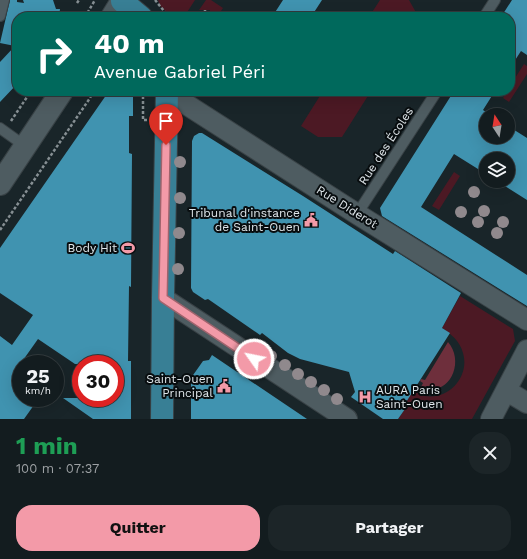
<!DOCTYPE html>
<html lang="fr">
<meta charset="utf-8">
<style>
body{margin:0;font-family:"Work Sans",sans-serif;background:#1c2528;color:#f1f3f6;height:100vh;display:flex;flex-direction:column;font-size:15px;white-space:nowrap}
*{box-sizing:border-box;margin:0}
p{font-size:13px;color:#9da1a4}
.icon{flex:none;width:22px;height:22px;fill:none;stroke:currentColor;stroke-width:2;stroke-linecap:round;stroke-linejoin:round}
.map{position:relative;height:419px;overflow:hidden}
.sheet{display:flex;flex-direction:column;background:#131c1f;flex:1}
.sheet>*{flex:none}
.banner{position:absolute;left:12px;top:12px;width:503px;height:84px;border-radius:16px;box-shadow:0 4px 16px #0002,0 0 0 1px #323a3d;background:#00695c;color:#fff;overflow:hidden}
.needle{width:26px;rotate:348deg}
.tools{position:absolute;left:479px;top:108px;display:grid;gap:8px}
.tools a{display:grid;place-items:center;width:36px;height:36px;border-radius:50%;background:#131c1f;box-shadow:0 4px 16px #0002,0 0 0 1px #323a3d;font-size:20px}
.speed{position:absolute;left:12px;top:355px;display:flex;gap:8px;font-size:20px;font-weight:700;text-align:center}
.speed>*{display:grid;place-content:center;width:52px;height:52px;border-radius:50%;background:#131c1f;box-shadow:0 4px 16px #0002,0 0 0 1px #323a3d;line-height:1}
.speed small{font-size:10px;font-weight:400}
.speed .limit{border:6px solid #d22;background:#fff;color:#111}
.pin{position:absolute;display:grid;place-items:center;width:34px;height:34px;color:#fff;margin:-41px -17px;border-radius:50% 50% 50% 0;rotate:-45deg;box-shadow:0 0 4px #0007}
.pin .icon{rotate:45deg}
.me{position:absolute;width:44px;margin:-22px;rotate:303deg;stroke-linejoin:round;filter:drop-shadow(0 0 3px #0008)}
.turn{display:flex;align-items:center;gap:14px;height:84px;padding:0 16px;font-size:18px}
.turn .icon{width:52px;height:52px;stroke-width:2.5}
.turn b{display:block;font-size:28px;line-height:34px}
.round{display:grid;place-items:center;flex:none;width:42px;height:42px;border-radius:16px;background:#1c2528}
.head{display:flex;align-items:center;justify-content:space-between;height:68px;padding:0 16px}
h1{font-size:24px;font-weight:700;line-height:30px;color:#1e9e55}
.cta{display:flex;gap:8px;margin-top:auto;padding:8px 16px}
.cta a{flex:1;height:46px;border-radius:16px;background:#f39aa8;color:#111;font-size:16px;font-weight:700;line-height:46px;text-align:center}
.cta a+a{background:#1c2528;color:#f1f3f6}
.map>svg:first-child{display:block}
.green{fill:#4c1924}
.water{fill:#6e2f3c}
.building{fill:#4093b0}
.lines{fill:none;stroke-linecap:round;stroke-linejoin:round}
.lane-casing{stroke:#394246;stroke-width:12}
.street-casing{stroke:#394246;stroke-width:22}
.secondary-casing{stroke:#394246;stroke-width:24}
.primary-casing{stroke:#394246;stroke-width:24}
.path{stroke:#868f93;stroke-width:2.5;stroke-dasharray:3 2;stroke-linecap:butt}
.lane{stroke:#4e5c61;stroke-width:10}
.street{stroke:#4e5c61;stroke-width:20}
.secondary{stroke:#4e5c61;stroke-width:22}
.primary{stroke:#387f95;stroke-width:22}
.tree{fill:#90898d}
.route-casing{stroke:#9e646d;stroke-width:10}
.route{stroke:#f39aa8;stroke-width:7}
.labels{text-anchor:middle;dominant-baseline:central;stroke-width:4;stroke-linejoin:round;paint-order:stroke}
.street-label{font-size:12px;fill:#dfe6ea;stroke:#080d0f}
.poi-label{font-size:12px;fill:#dfe6ea;stroke:#080d0f;text-anchor:end}
</style>
<div class="map">
<svg width="527" height="419" viewBox="0 0 527 419">
<rect width="100%" height="100%" fill="#192529"/>
<path class="green" d="M158 0H195L184 17H172L160 6Z
M206 0H211L223 8 217 17H210V10H199Z
M380 0H409L418 16 369 17Z
M524 64 527 66V74L509 102 503 98 507 91H510V86Z
M323 91H371L342 137H318L301 126Z
M454 172 460 176 439 210 432 206Z
M460 296 513 329 515 341 472 419H398L405 409 399 405 409 386C414 390 419 395 425 396 449 400 470 376 463 353 460 341 451 334 442 328Z"/>
<path class="water" d="M448 342C466 363 448 399 421 387L423 383 420 381 421 379 425 380Z"/>
<path class="building" d="M10 0H17V2L24 3 23 0H53L56 9H60L59 17H17V84L0 102V62L15 46 0 43Z
M283 0H322L311 17H272Z
M512 0H527V55L521 51 510 68V17H501Z
M109 91H133V116H129V153L132 154 131 287 129 286 128 361H131V419H93L63 398H115V364H75L38 339 21 363V398H39L24 419H0V336L12 345 33 315 0 293V248Z
M454 91H495L483 110 490 115H486V137H508V126L527 138V200L497 181H508V159H486V174L454 154 421 207 527 275V306L382 216 380 208Z
M199 133H202L303 196 393 254 395 251 461 293 442 328 450 333 403 407 405 409 398 419H383L351 397 355 392 349 372 300 359 288 353 262 333 260 335 208 299 205 300 193 292 191 288 192 141 194 136Z
M212 355 307 419H191V378L203 361 209 360Z"/>
<g class="lines">
<g class="lane-casing">
<path id="lane" d="M0 16 4 0
M484 17 495 0
M0 128 25 146
M357 214 437 91"/>
</g>
<g class="street-casing">
<path id="street" d="M167 92 357 214 527 320
M163 298 347 419
M507 391 527 403
M491 419 527 350"/>
</g>
<g class="secondary-casing">
<path id="secondary" d="M112 17 122 1
M0 184 62 91"/>
</g>
<g class="primary-casing">
<path id="primary" d="M123 0 122 1 141 17
M162 419 163 298 167 91"/>
</g>
<path class="path" d="M155 0 169 17
M77 3 79 0
M85 17 95 0
M205 17V10
M143 91V120H148
M11 121 31 91
M0 230 90 98 93 91"/>
<use href="#lane" class="lane"/>
<use href="#street" class="street"/>
<use href="#secondary" class="secondary"/>
<use href="#primary" class="primary"/>
</g>
<g class="tree">
<circle cx="180" cy="162" r="6"/>
<circle cx="474" cy="192" r="6"/>
<circle cx="180" cy="198" r="6"/>
<circle cx="484" cy="211" r="6"/>
<circle cx="461" cy="212" r="6"/>
<circle cx="478" cy="222" r="6"/>
<circle cx="503" cy="222" r="6"/>
<circle cx="179" cy="233" r="6"/>
<circle cx="497" cy="233" r="6"/>
<circle cx="178" cy="269" r="6"/>
<circle cx="258" cy="347" r="6"/>
<circle cx="271" cy="356" r="6"/>
<circle cx="285" cy="365" r="6"/>
<circle cx="298" cy="374" r="6"/>
<circle cx="311" cy="382" r="6"/>
<circle cx="324" cy="390" r="6"/>
<circle cx="337" cy="399" r="6"/>
</g>
<g class="lines">
<g class="route-casing">
<path id="route" d="M166 145 163 298 254 359"/>
</g>
<use href="#route" class="route"/>
</g>
<defs>
<g id="civic-bare" transform="scale(1.08)"><path d="M-.6-6.5H3V-4.5H.6V-3L4-1V1h2V6H-6V1h2V-1L-.6-3ZM-1.2 2.5V6h2.4V2.5Z" fill="#f39aa8" stroke="#080d0f" stroke-width="2.5" paint-order="stroke"/></g>
<g id="stadium-bare" transform="scale(1.08)"><path d="M0-5a6.5 5 0 1 0 0 10a6.5 5 0 1 0 0-10ZM-3.5-1.8h7v3.6h-7Z" fill="#f39aa8" stroke="#080d0f" stroke-width="2.5" paint-order="stroke"/></g>
<g id="hospital-bare" transform="scale(1.08)"><path d="M-5-5h3v3.5h4V-5h3V5h-3V1.5h-4V5h-3Z" fill="#f39aa8" stroke="#080d0f" stroke-width="2.5" paint-order="stroke"/></g>
</defs>
<g fill-rule="evenodd">
<use href="#civic-bare" x="311" y="220"/>
<use href="#stadium-bare" x="128" y="248"/>
<use href="#civic-bare" x="224" y="386"/>
<use href="#hospital-bare" x="365" y="397"/>
</g>
<g class="labels">
<g class="street-label">
<text transform="translate(386 146) rotate(-57)">Rue des Écoles</text>
<text transform="translate(347 207) rotate(32)">Rue Diderot</text>
</g>
<g class="poi-label">
<text x="300" y="213">Tribunal d'instance<tspan x="300" dy="14">de Saint-Ouen</tspan></text>
<text x="117" y="248">Body Hit</text>
<text x="213" y="379">Saint-Ouen<tspan x="213" dy="14">Principal</tspan></text>
<text x="376" y="390" text-anchor="start">AURA Paris<tspan x="376" dy="14">Saint-Ouen</tspan></text>
</g>
</g>
</svg>
<div class="tools">
<a><svg class="needle" viewBox="-14 -14 28 28"><path d="M0-13l5 13h-10z" fill="#e53935"/><path d="M0 13l5-13h-10z" fill="#9da1a4"/></svg></a>
<a><svg class="icon" aria-label="layers" viewBox="0 0 24 24"><path d="M12 4l9 5-9 5-9-5zM3 14l9 5 9-5"/></svg></a>
</div>
<div class="speed"><div>25<small>km/h</small></div><div class="limit">30</div></div>
<div class="pin" style="left:166px;top:145px;background:#d93025"><svg class="icon" aria-label="arrive" viewBox="0 0 24 24"><path d="M6 21V4h12l-3 4 3 4H6"/></svg></div>
<svg class="me" style="left:254px;top:359px" viewBox="-20 -20 40 40"><circle r="17" fill="#f39aa8" stroke="#fff" stroke-width="3"/><path d="M0-11L8 9 0 5-8 9z" fill="#fff"/></svg>
<div class="banner">
<div class="turn"><svg class="icon" aria-label="right" viewBox="0 0 24 24"><path d="M7 20v-9h11M14 6l5 5-5 5"/></svg><div><b>40 m</b>Avenue Gabriel Péri</div></div>
</div>
</div>
<section class="sheet">
<div class="head"><div><h1>1 min</h1><p>100 m · 07:37</p></div><a class="round"><svg class="icon" aria-label="close" viewBox="0 0 24 24"><path d="M6 6l12 12M18 6L6 18"/></svg></a></div>
<div class="cta"><a>Quitter</a><a>Partager</a></div>
</section>
